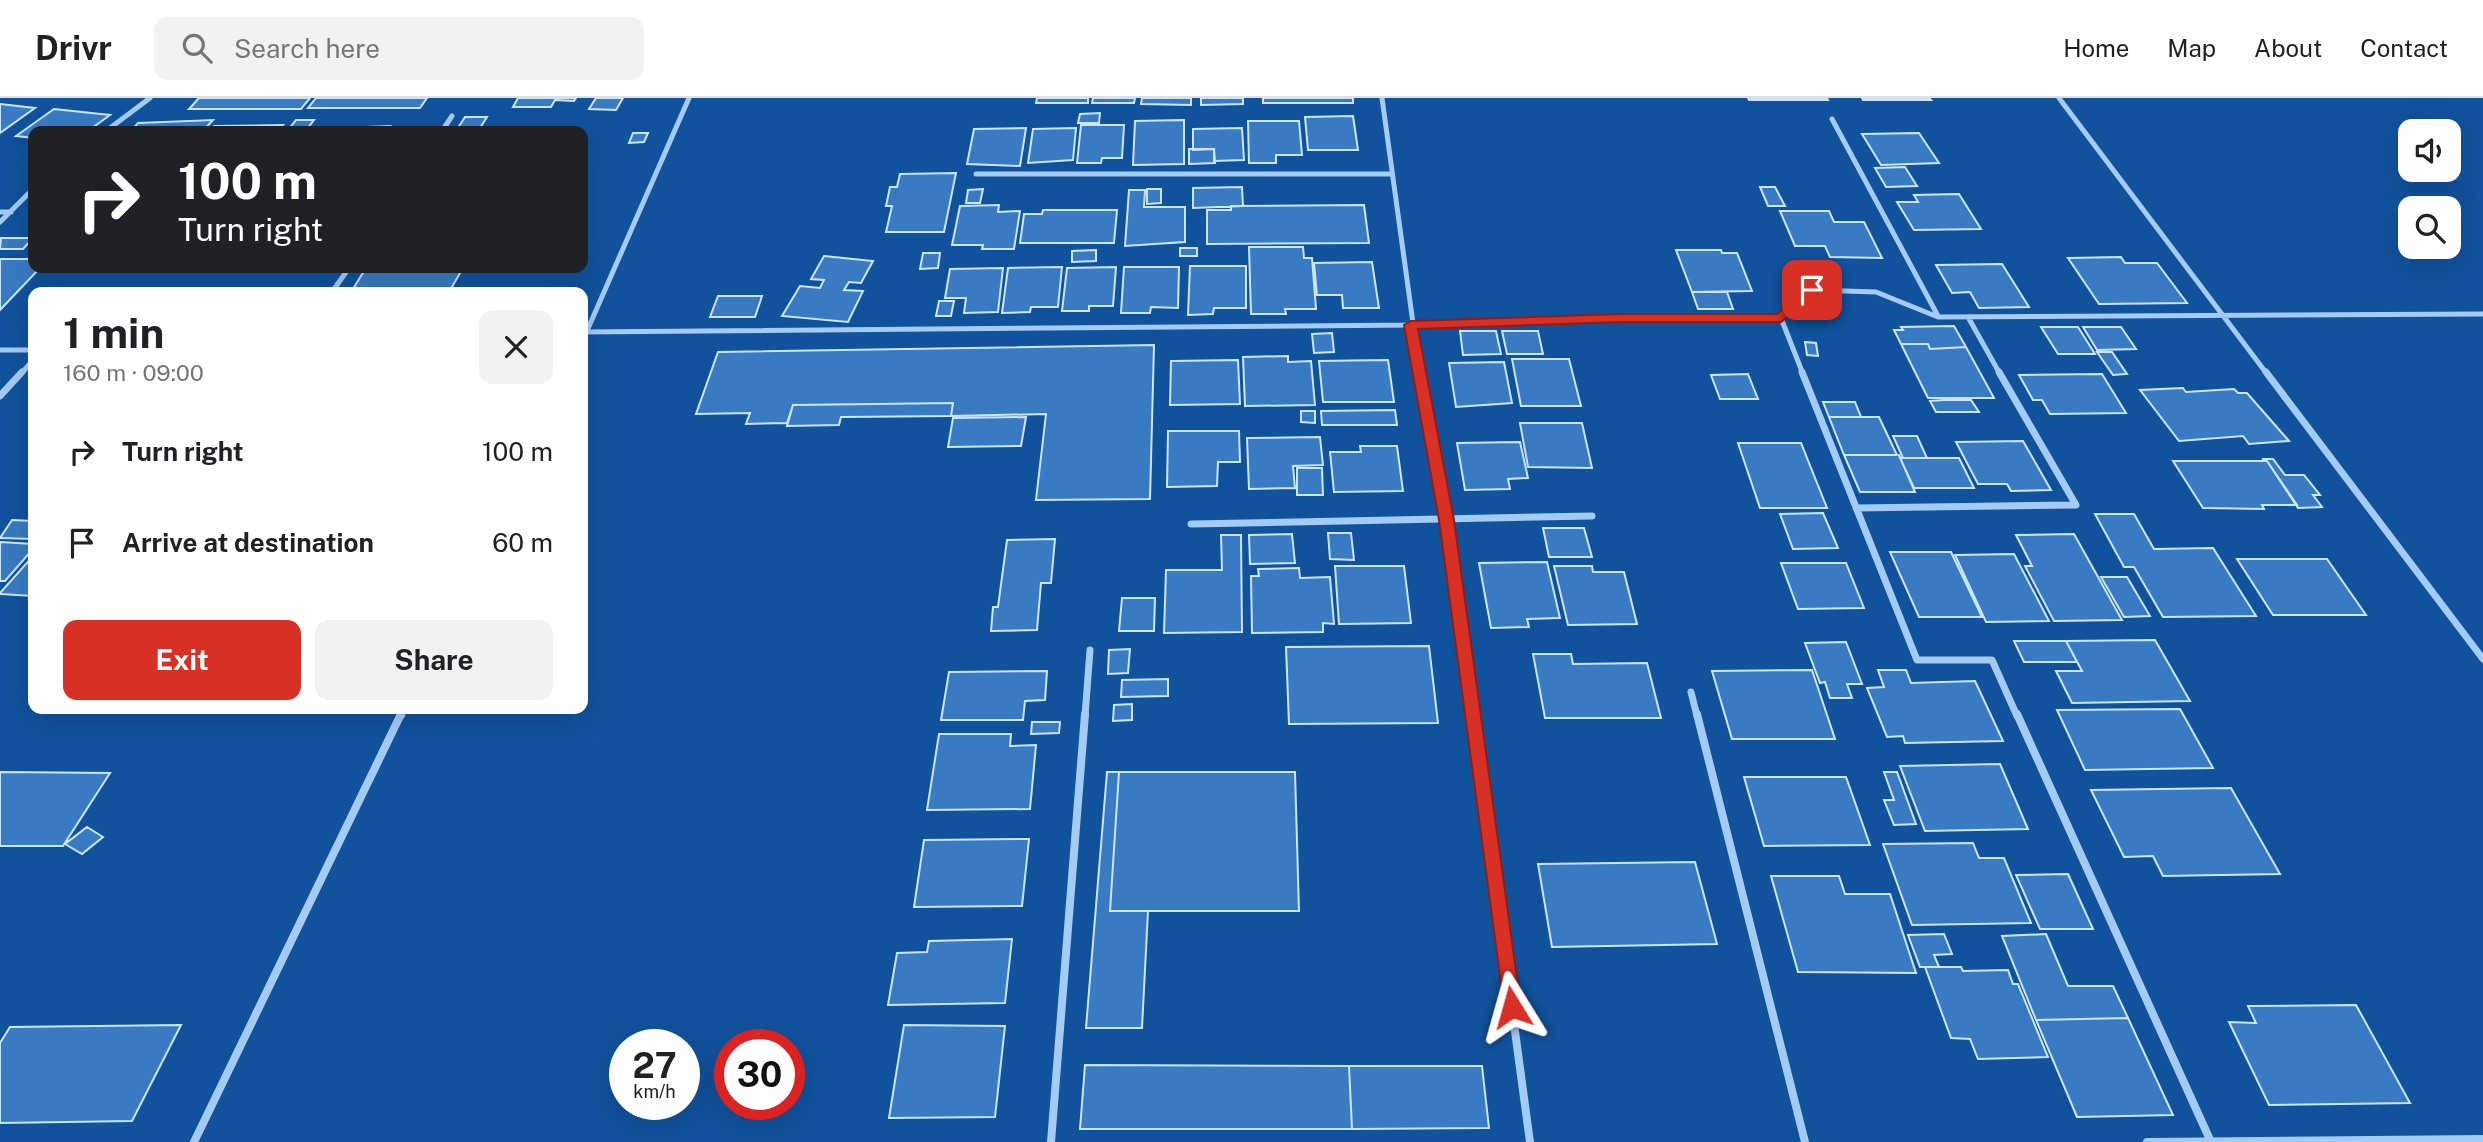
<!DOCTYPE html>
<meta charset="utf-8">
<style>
body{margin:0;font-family:"Public Sans",sans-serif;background:#f2f2f2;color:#202124;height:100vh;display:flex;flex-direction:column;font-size:26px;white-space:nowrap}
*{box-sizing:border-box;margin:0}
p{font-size:23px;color:#757577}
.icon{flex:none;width:38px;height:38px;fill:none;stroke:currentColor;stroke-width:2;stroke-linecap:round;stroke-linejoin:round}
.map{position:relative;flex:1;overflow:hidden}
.drawer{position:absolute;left:28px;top:189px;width:560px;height:427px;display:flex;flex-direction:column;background:#fff;border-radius:14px;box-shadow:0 7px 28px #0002}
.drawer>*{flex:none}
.top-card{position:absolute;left:28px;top:28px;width:560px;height:147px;border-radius:14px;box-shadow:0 7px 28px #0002;background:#202124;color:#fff;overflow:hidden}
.buttons{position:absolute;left:2398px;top:21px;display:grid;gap:14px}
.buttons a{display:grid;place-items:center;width:63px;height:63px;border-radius:14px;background:#fff;box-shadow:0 7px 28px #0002;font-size:35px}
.speed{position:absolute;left:609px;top:931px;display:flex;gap:14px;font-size:35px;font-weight:700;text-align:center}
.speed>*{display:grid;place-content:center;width:91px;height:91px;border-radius:50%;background:#fff;box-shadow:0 7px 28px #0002;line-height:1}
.speed small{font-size:18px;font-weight:400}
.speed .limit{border:10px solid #d22;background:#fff;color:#111}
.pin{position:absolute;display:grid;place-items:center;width:60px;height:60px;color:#fff;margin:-30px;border-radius:14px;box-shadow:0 4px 10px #0006}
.me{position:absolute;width:77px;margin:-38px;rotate:352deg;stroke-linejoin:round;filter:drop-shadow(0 0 5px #0008)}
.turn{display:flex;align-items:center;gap:24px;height:147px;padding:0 35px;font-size:32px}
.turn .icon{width:91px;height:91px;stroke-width:2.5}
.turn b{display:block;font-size:49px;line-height:60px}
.round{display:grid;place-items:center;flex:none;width:74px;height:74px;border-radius:14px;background:#f2f2f2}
.summary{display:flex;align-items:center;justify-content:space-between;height:119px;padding:0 35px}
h1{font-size:42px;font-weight:700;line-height:52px}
.button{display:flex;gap:14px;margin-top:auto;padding:14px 35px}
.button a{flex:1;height:80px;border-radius:14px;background:#d93025;color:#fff;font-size:28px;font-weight:700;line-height:80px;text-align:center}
.button a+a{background:#f2f2f2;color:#202124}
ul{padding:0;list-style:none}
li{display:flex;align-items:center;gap:21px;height:91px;padding:0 35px}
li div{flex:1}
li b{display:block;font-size:26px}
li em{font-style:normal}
header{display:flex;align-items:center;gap:42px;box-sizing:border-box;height:98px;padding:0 35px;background:#fff;border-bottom:2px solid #e0e0e0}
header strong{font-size:33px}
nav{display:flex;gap:38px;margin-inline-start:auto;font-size:24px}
.search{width:490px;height:63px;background:#f2f2f2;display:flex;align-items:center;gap:18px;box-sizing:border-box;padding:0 24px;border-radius:14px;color:#757577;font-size:26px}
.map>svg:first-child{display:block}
.building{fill:#387bc3;stroke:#cce5fe;stroke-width:2}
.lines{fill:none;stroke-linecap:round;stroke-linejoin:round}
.street-far2{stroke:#a4cbf5;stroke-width:5}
.street-far1{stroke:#a4cbf5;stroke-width:7}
.street{stroke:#a4cbf5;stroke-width:8}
.route{fill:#d93025;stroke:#8d1f18;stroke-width:2}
</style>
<header>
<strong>Drivr</strong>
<div class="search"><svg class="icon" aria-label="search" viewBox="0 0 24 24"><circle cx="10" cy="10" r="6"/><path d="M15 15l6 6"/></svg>Search here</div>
<nav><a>Home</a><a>Map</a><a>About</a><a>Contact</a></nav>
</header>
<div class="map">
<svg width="2483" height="1044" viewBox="0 0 2483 1044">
<rect width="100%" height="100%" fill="#10529c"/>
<path class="building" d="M199 0H310L301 11H189Z
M316 0H427L420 10H308Z
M518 0H576L574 3 555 2 551 9H513Z
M596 0H623L616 12 589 11Z
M1037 0H1088V5H1036Z
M1093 0H1135L1134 5H1092Z
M1142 0H1191V7L1141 6Z
M1201 0H1243V6L1201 7Z
M1263 0H1353V5H1263Z
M1748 0H1827L1828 2H1749Z
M1862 0H1929L1931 2H1863Z
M0 6 35 10 0 35Z
M54 11 110 17 88 33H33V40L16 38Z
M1100 15 1099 25H1078L1080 16Z
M1353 18 1358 52H1308L1305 19Z
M465 19H487L478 33H456Z
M213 22 203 33H131L138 25Z
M296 22H314L307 31H359L357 33H287Z
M1184 22V66L1133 67 1135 23Z
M1248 23H1299L1302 57H1276V65H1249Z
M283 27 278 33H210L214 28Z
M1081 27H1124L1122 60H1102L1101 65H1077Z
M390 28 387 32H410L364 33 367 29Z
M1026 30 1020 68 967 66 974 31Z
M1076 30 1073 62 1028 65 1033 31Z
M1242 30 1244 62 1214 63V51L1193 52V31Z
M633 35H648L644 44 629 45Z
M1919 35 1939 65 1881 67 1862 36Z
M1189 51H1214L1215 65 1189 66Z
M1905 69 1917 88 1886 89 1875 70Z
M956 75 944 134H886L892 108H886L890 89H897L900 76Z
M1242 89 1243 108 1193 110V90Z
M1760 89H1775L1785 108H1768Z
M983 91 980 105H966L968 92Z
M1147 91H1161V105L1147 106Z
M1129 92H1145L1144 109H1185V144L1125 148Z
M1959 96 1981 131 1914 132 1897 104H1918L1914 97Z
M999 107 998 114 1020 113 1014 151H982L983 147H952L960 108Z
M1364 107 1369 145 1207 146V112H1231V108Z
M1043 112H1117L1114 145H1020L1024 116H1042Z
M1780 113H1829L1834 124H1864L1882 160 1830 159 1825 148H1795Z
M1 140H33L23 151H0Z
M1249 149H1303L1304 160H1312L1316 211H1285L1286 216H1251Z
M1180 150H1197V158H1180Z
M1096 152V163L1072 164V153Z
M1676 152H1721L1722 155H1737L1752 193 1692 194Z
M923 155H940L938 170 920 171Z
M824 158 873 163 861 185 849 184 844 192 863 193 848 224 782 218 800 188 820 190 824 182 811 181Z
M2121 159 2125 165H2157L2187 205 2099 206 2068 160Z
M0 161H33V170H40L0 212Z
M1372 164 1379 210H1343L1342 197H1317L1314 165Z
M2002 166 2029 209 1979 210 1970 194 1952 195 1936 167Z
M1190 168H1246V210H1214L1213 216 1188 217Z
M1062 169 1058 209H1031L1030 214 1002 215 1008 170Z
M1116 169 1113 208H1089V213H1062L1067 170Z
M1124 169H1179L1178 210 1151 209 1150 215H1121Z
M366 170H463L449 194H351Z
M1003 170 998 214 964 215 966 200H945L950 171Z
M1692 194H1727L1733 211H1698Z
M718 198H762L755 219H710Z
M939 203H954L951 218H936Z
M1954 228 1966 249 1930 251 1928 246H1901L1894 232H1903L1901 229Z
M2041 229H2078L2095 256H2058Z
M2083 229H2121L2136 251 2097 252Z
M1460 233H1496L1501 256 1463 257Z
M1502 233H1538L1543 256H1507Z
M1332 235 1334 254 1314 255 1312 236Z
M1805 244 1816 245 1818 258 1807 257Z
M1901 246H1928L1930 251 1966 249 1994 300H1928Z
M1154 247 1150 401 1036 402 1046 316 951 318 953 305 793 307 787 325 746 326 750 315 696 316 718 254Z
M2097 254H2112L2127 276 2113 277Z
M1288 258V264L1311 263 1315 307 1245 308 1243 259Z
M1512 261H1569L1581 308H1521Z
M1238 262 1240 306 1170 307 1171 263Z
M1388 262 1394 304H1323L1319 263Z
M1504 264 1512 305 1456 309 1449 265Z
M1748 276 1758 301H1720L1711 277Z
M2102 276 2126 315 2050 316 2042 302H2033L2019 277Z
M2183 290 2186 294 2234 291 2238 295H2247L2289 343 2249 346 2243 338 2179 343 2140 292Z
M1944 302H1971L1979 314H1936L1930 303Z
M1823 304H1855L1861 319H1829Z
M953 305 951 318 841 319 839 327 787 328 793 307Z
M1395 312 1397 327H1322L1321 313Z
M1301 313H1315V325L1301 324Z
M1026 319 1021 348 948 349 953 320Z
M1829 319H1879L1897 357H1844Z
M1520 325H1582L1592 370 1528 369Z
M1168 333H1239L1240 364H1218L1217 388 1167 389Z
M1893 338H1917L1927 360H1903Z
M1320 339 1323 367 1293 368 1295 390 1249 391 1247 340Z
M2023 343 2051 392 2011 393 2007 386H1978L1956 344Z
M1520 344 1528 380 1508 381 1510 391 1465 392 1457 345Z
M1738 345H1801L1827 410H1760Z
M1360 348H1397L1403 393 1334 394 1330 354H1361Z
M1844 357H1899L1915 394H1860Z
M1900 360H1959L1974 390H1914Z
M2262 361H2273L2285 377H2304L2320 397H2313L2322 409 2298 410 2267 363Z
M2173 363H2267L2297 407H2262L2264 411 2203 410Z
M1297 370H1322L1323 397H1297Z
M1823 415 1838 450 1793 451 1780 416Z
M2095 416H2134L2154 451 2213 450 2256 518 2163 519 2134 469H2124Z
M12 422 33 423V441L0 440Z
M1543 430H1584L1592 459H1549Z
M1328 435H1351L1354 462 1330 461Z
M1292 436 1295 465 1250 466 1249 437Z
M2074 436 2122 522 2054 523 2025 468H2032L2016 437Z
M1221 437H1241L1242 534 1164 535 1166 472H1222Z
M1055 441 1051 485H1041L1037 532 991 533 993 509H998L1007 442Z
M0 444 33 446V451L5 483H0Z
M1890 454H1951L1982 519H1919Z
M2014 456 2049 523 1986 524 1955 457Z
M33 458V498L0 496V495Z
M2237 461H2327L2366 517H2273Z
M1547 464 1560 520 1527 521 1529 529 1491 530 1479 465Z
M1781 465H1846L1864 510 1798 511Z
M1335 468H1404L1411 525 1339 526Z
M1554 468H1592L1593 474H1624L1637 526 1568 527Z
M1299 470 1300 480 1330 479 1334 526 1323 525V534L1252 535 1251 478H1259L1258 471Z
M2101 479H2127L2150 518 2124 519Z
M1122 500H1155L1154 533H1119Z
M2155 542 2190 603 2072 605 2056 573H2082L2066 543Z
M2014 543H2066L2077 564H2024Z
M1846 544 1862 586H1847L1852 600H1830L1825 584 1820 585 1805 545Z
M1429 548 1438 625 1289 626 1286 549Z
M1130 551 1128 575 1108 576 1109 552Z
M1533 556H1571L1573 566 1647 565 1661 620H1545Z
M1812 572 1835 641H1732L1712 573Z
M1878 572H1906L1911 585 1975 583 2003 643 1905 645 1903 638 1887 639 1867 590 1884 589Z
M1047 573 1045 602 1025 603 1023 622H941L949 574Z
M1168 581V598L1121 599 1122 582Z
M1132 606V622L1113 623 1114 607Z
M2180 611 2213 670 2085 672 2057 612Z
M1032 624H1060L1059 635 1031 636Z
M939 636H1011L1010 648 1036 647 1030 711 927 712Z
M2000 666 2028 731 1925 733 1900 668Z
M0 674 110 675 63 748H0Z
M1107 674H1119L1110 813H1148L1142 930H1086Z
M1119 674H1295L1299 813H1110Z
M1884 674H1897L1916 726 1894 727 1884 702H1894Z
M1744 679H1846L1870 747 1764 748Z
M2231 690 2280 776 2163 778 2153 758 2124 759 2091 692Z
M87 729 103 739 82 756 65 746Z
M1029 741 1022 808 914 809 924 742Z
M1973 745 1979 760H2004L2031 825 1912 827 1883 746Z
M1695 764 1717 846 1552 849 1538 766Z
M2068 776 2093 831H2040L2016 777Z
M1771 778H1839L1845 796H1890L1916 875 1798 874Z
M1944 836 1952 856 1934 857 1939 869H1920L1908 837Z
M2046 836 2068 888H2113L2128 920 2036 922 2002 838Z
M1012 841 1005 905 888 907 897 855 927 854 929 843Z
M1925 869H1961L1963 873 2008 872 2013 886H2018L2048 959 1978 961 1970 941 1951 940Z
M2356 907 2410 1005 2269 1007 2229 924 2256 925 2248 908Z
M2128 920 2173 1017 2077 1019 2036 922Z
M181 927 132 1023 0 1025V945L10 929Z
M904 927 1005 928 995 1019 889 1020Z
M1085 967 1349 968 1352 1031H1080Z
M1349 968H1482L1489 1030 1352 1031Z"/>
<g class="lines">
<path class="street-far2" d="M1382 0 1420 276
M2059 0 2267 276
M1832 21 1938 218
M106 33 150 0
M442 33 452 18
M976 76H1391
M0 114H11
M0 124 33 91
M332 194 349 170
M1968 219 2000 276
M1781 220 1803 276
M583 234 1411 227 1621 220H1781L1813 192 1876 194 1938 219 2483 216
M583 242 689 0
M0 252H33
M21 276 33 262"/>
<path class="street-far1" d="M1419 274 1446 422 1472 618
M1802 274 1917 562H1992L2017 618
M2266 274 2483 561
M0 298 22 274
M1856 410 2076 407 1999 274
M1191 426 1592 418
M1691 594 1697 618
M401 618 404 611
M1085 618 1090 552"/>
<path class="street" d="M1472 616 1530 1044
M1697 616 1805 1044
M2017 616 2211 1044
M194 1044 401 616
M1051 1044 1085 616
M2147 1044 2483 1041"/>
</g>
<path class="route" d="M1812 188 1817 189V195L1781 224H1621L1418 231 1454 422 1521 909 1519 915 1512 918 1505 915 1439 422 1404 227 1411 223 1621 216H1777Z"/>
</svg>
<div class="buttons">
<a><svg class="icon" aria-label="sound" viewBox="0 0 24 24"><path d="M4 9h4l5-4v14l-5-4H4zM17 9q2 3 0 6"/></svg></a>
<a><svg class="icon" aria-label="search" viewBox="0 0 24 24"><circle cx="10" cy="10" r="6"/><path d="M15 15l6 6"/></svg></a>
</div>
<div class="speed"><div>27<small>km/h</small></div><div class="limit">30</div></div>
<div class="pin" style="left:1812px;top:192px;background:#d93025"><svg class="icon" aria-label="arrive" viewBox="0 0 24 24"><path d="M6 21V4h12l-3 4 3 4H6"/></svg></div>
<svg class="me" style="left:1512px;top:909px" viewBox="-20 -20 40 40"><path d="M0-17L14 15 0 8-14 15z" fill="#d93025" stroke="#fff" stroke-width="4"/></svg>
<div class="top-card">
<div class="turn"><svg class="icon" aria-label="right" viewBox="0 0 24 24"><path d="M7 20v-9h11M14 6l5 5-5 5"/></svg><div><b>100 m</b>Turn right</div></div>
</div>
<section class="drawer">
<div class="summary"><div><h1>1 min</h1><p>160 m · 09:00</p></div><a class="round"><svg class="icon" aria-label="close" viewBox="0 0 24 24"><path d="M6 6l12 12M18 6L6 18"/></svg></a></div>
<ul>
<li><svg class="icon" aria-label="right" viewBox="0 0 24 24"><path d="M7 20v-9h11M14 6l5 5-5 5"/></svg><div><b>Turn right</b></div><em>100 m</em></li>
<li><svg class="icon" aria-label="arrive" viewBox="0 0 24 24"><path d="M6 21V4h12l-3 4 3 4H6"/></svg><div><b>Arrive at destination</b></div><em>60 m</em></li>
</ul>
<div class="button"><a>Exit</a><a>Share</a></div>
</section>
</div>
